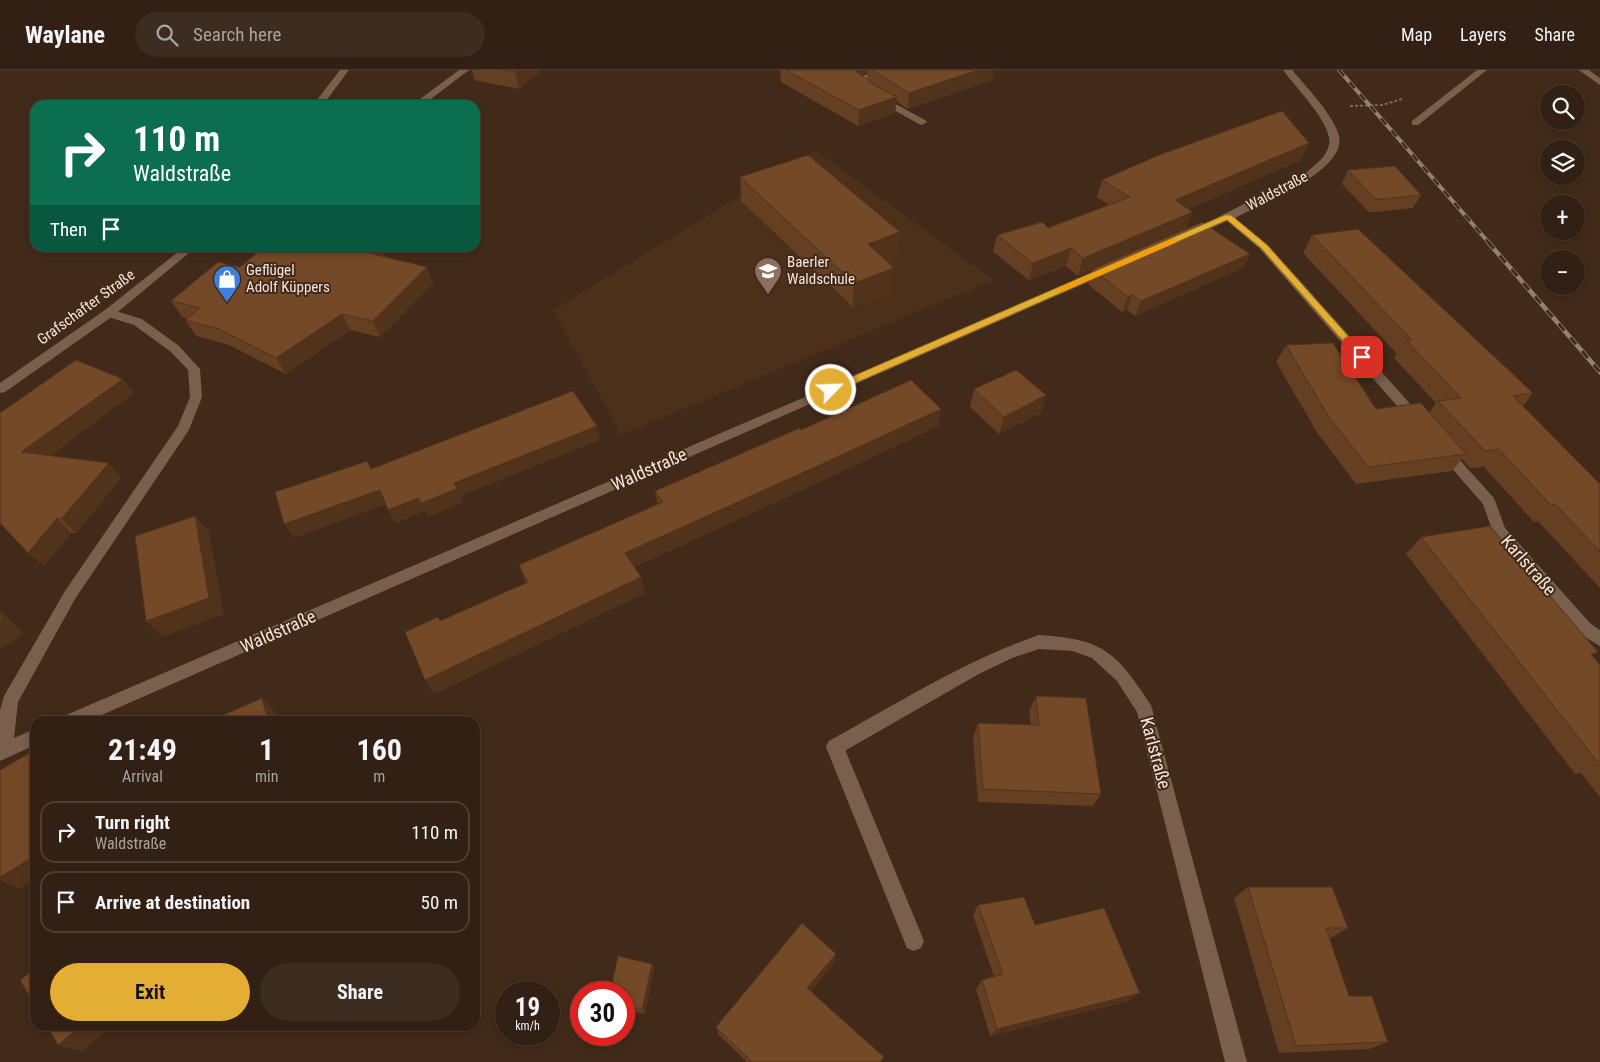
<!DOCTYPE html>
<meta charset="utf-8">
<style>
body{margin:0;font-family:"Roboto Condensed",sans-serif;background:#3d2d21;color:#f1f3f6;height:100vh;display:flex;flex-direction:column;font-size:19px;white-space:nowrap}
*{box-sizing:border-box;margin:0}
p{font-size:16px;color:#a8a3a0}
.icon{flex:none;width:28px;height:28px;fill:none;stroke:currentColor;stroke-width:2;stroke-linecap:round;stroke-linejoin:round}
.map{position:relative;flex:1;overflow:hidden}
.drawer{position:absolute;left:30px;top:646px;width:450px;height:315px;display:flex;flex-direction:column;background:#312013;border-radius:15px;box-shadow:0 2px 8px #0003,0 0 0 1px #4c3e33}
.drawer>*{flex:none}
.top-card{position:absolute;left:30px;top:30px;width:450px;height:152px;border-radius:15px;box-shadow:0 2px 8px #0003,0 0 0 1px #4c3e33;background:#0b6e4f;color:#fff;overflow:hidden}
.fabs{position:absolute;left:1540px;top:15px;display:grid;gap:10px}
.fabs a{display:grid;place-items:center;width:45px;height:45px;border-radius:50%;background:#312013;box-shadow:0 2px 8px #0003,0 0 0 1px #4c3e33;font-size:25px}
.speed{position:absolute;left:495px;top:911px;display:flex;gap:10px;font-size:25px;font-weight:700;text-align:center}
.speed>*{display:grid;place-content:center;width:65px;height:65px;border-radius:50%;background:#312013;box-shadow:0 2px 8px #0003,0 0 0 1px #4c3e33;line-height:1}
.speed small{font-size:12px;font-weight:400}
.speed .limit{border:8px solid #d22;background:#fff;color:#111}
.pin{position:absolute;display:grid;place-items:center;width:42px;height:42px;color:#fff;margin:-21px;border-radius:10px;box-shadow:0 2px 8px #0006}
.me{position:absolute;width:55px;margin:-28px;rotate:66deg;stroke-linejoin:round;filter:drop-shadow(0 0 4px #0008)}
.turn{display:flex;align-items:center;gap:18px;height:105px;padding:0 20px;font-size:22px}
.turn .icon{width:65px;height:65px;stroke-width:2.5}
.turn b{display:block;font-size:35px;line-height:42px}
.then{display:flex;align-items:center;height:48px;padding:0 20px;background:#0003;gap:10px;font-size:19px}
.eta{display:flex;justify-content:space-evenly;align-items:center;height:85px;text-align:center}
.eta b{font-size:30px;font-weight:700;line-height:35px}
.action{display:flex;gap:10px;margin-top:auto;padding:10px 20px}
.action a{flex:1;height:58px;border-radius:30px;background:#e4ae35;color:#111;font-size:20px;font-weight:700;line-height:58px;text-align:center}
.action a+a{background:#3d2d21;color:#f1f3f6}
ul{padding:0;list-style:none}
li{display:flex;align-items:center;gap:15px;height:62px;margin:0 10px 8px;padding:0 10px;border:2px solid #4c3e33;border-radius:15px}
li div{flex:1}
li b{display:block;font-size:19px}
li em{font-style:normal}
header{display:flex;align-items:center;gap:30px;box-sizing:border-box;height:70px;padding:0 25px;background:#312013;border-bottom:1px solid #4c3e33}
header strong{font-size:24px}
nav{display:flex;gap:28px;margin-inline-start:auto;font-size:18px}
.search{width:350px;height:45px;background:#3d2d21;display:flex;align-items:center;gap:12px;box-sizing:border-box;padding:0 18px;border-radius:28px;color:#a8a3a0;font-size:19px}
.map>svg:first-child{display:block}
.built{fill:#4d301a}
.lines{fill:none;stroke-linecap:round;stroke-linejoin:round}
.path{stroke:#7d6859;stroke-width:2;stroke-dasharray:3 2;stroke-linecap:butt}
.lane{fill:#795f4c;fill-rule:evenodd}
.street{fill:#795f4c;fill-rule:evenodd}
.secondary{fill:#795f4c;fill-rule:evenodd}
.rail-far1-casing{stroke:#948072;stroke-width:4}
.rail-casing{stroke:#948072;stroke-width:4.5}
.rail-far1{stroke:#412a19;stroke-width:2.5;stroke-dasharray:8;stroke-linecap:butt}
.rail{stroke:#412a19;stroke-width:3;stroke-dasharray:9;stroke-linecap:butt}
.wall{fill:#643f22;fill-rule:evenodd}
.shaded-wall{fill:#51331c}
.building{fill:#744928;stroke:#51331c}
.route{fill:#e4ae35;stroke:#947122}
.slow{fill:#f59e0b}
.labels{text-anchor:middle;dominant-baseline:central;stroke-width:4;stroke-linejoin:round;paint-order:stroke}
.far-street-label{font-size:15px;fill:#f5e5db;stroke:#412a19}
.far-poi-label{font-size:15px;fill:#f5e5db;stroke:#412a19;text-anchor:start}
.street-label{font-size:18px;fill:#f5e5db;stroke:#412a19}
</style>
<header>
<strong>Waylane</strong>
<div class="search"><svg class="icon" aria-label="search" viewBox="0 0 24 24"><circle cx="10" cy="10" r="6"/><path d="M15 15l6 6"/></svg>Search here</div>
<nav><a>Map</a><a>Layers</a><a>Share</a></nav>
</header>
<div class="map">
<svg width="1600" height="992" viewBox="0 0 1600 992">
<rect width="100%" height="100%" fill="#412a19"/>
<path class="built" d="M815 80 994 210 621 365 553 240Z"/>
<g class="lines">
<path class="path" d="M1350 36 1382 35 1402 29"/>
<path class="lane" d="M835 669 841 671 844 677 924 871 921 878 914 881 907 878 826 677 829 671Z"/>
<path class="street" d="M459 0H469L423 35H412Z
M879 0H892L856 14 841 6 845 3 856 8Z
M1283 0H1292C1305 15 1335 47 1339 66 1347 101 1260 134 1235 148L1268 175 1421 346 1423 349 1421 352H1411L1260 179 1227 151 1194 166H1186L1185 164 1307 102C1316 94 1326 87 1329 75 1334 55 1294 16 1283 0Z
M1477 0H1487L1418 55H1412V51Z
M1579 0H1589L1600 8V15Z
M879 25 925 50 927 52 922 55 919 54 876 30V26Z
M1109 196 1113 197 1115 199 1113 201 88 651H62L64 646Z
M109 239 142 249 179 276 200 299 202 327 189 360 75 529 18 632 14 668 35 659V675L0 691V640L4 626 65 521 178 356 190 327 188 300 171 282 134 255 105 246 103 243 105 240Z
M1443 375 1448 377 1494 428 1505 458 1590 553 1600 560V576L1578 563 1494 465 1483 434 1436 380 1438 377Z
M1039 565C1104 569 1116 582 1151 635L1247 992H1225L1137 642 1117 611 1092 588 1072 581 1039 579 1012 588 977 605 841 683 835 685 829 683 826 677 829 671C898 633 964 591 1039 565Z"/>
<path class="secondary" d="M340 0H349L323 35H313Z
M183 178H195L113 246 5 322 0 323V313L105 240Z"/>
<g class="rail-far1-casing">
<path id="rail-far1" d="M1339 0 1489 173"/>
</g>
<g class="rail-casing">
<path id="rail" d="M1488 172 1600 302"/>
</g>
<use href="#rail-far1" class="rail-far1"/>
<use href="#rail" class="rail"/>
</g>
<path class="wall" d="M472 0H542L519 19 474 10Z
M780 0H994L992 10 908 39 896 31 895 43 858 56 781 12ZM867 2V10L860 5Z
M1301 90 1188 139 1186 159 1250 184 1243 198 1135 246 1127 240 1122 242 1088 214 1092 200 1078 206 1066 196 1029 210 993 182 997 165 1048 158 1109 135 1097 127 1102 110Z
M1348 100 1421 125 1413 138 1376 142H1369L1342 114Z
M740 107 898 186 886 191 894 198 892 222 853 237 741 131Z
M1312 165 1533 323 1523 336 1600 414V518L1538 451 1534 452 1484 397 1470 398 1462 389 1452 401 1356 414 1318 364 1276 292 1286 275 1376 339 1429 343 1436 333 1394 288 1397 284 1303 183Z
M384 186 433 213 380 267 350 260 286 304 229 275 196 266 185 250 188 248 182 247 171 231 240 197 385 186Z
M974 319 1041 343 999 364 970 337Z
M134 323 50 386 121 408 76 463H71L44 496 28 483 0 343Z
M941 339 938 356 813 415 634 497 645 523 434 624 425 610 440 551 526 513 519 495 658 434 655 421 801 360Z
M1421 467 1593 586 1600 595V727L1581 703 1575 704 1406 484Z
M1036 626 1101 724 1093 736 978 732 973 667 978 653 1031 655 1029 641Z
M1248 817 1348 858 1331 868H1329L1349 926 1388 972 1369 979 1279 983 1234 828Z
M978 835 1035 855 1129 931 990 966 976 919 982 910 994 907 973 845Z
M834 893 811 921 881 992H747L719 965 716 957Z
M654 898 645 944 624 940V922Z"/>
<path class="shaded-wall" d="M518 0H542L519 19 515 2Z
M856 0H867V2L856 6Z
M978 0H994L992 10 908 39 909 23Z
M897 27 895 43 858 56 859 40Z
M1309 73 1301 90 1169 148 1175 130Z
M1193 142 1186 159 1078 206 1083 188Z
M900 162 898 186 866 198 868 174Z
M369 178H381L385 186 372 198 365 182Z
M1071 178 1066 196 1029 210 1033 193Z
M1250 184 1243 198 1135 246 1141 231Z
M427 197 433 213 380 267 373 251Z
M894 198 892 222 853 237 854 213Z
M1132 225 1127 240 1122 242 1128 227Z
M342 244 350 260 286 304 276 288Z
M123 309 134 323 35 397 21 382Z
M1046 325 1041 343 999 364 1004 347Z
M941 339 938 356 813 415 629 499 625 483Z
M597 356 600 370 461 426 464 432 428 447 425 441 396 453 388 440Z
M109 393 121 408 76 463 61 449Z
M380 420 387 434 294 468 284 454Z
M195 446 209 462 224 544 162 567 146 551Z
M57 448 71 463 44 496 28 483Z
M641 507 645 523 434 624 425 610Z
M0 539 23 564 0 579Z
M262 628 276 643 279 651H268Z
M35 786V809L19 819 0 810V807Z
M836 884 834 893 807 926V918Z
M652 894 654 898 645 944 642 940Z
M1140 923 1129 931 990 966 997 959Z
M81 956H113L82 981 58 975Z"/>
<path class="building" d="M503 0H518L515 2Z
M786 0H854L874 15 897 27 859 40Z
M872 0H978L909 23Z
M1282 41 1309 73 1175 130 1193 142 1083 188 1071 178 1033 193 997 165 1042 152 1048 158 1130 127 1102 110 1159 85Z
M808 85 900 162 868 174 894 198 854 213 740 107Z
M1395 96 1421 125 1384 129H1376L1348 100Z
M1202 152 1250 184 1141 231 1132 225 1128 227 1093 199Z
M1358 159 1533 323 1513 326 1600 414V481L1555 434 1551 435 1499 379 1485 381 1438 331 1461 328 1406 270H1412L1312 165Z
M263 178H369L365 182 427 197 373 251 342 244 276 288 219 259 185 250 200 238 171 231 218 192 240 197Z
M1333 273 1376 339 1421 333 1466 384 1368 397 1329 347 1286 275Z
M76 290 123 309 21 382 109 393 61 449 57 448 28 483 0 453V343Z
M1016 300 1046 325 1004 347 974 319Z
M911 310 941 339 813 398 625 483 641 507 425 610 405 562 438 547 440 551 528 512 519 495 663 432 655 421 800 358 801 360Z
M573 321 597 356 454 413 457 419 421 433 418 428 388 440 380 420 284 454 275 422 367 391 371 399Z
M195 446 209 528 146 551 135 466Z
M1490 456 1598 582 1591 584 1600 595V690L1597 691 1421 467Z
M0 545 3 549 0 551Z
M1036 626 1086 628 1101 724 983 719 978 653 1039 655Z
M262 628 268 651H210Z
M35 680V786L0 807V700Z
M1248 817H1332L1348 858H1326L1349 926H1372L1388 972 1296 976Z
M1024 827 1035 855 1104 838 1140 923 997 959 982 910 1003 904 978 835Z
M802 853 836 884 807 918 884 987 880 992H752L716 957Z
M618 886 652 894 642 940 624 936V922H610Z
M35 899V935L20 910Z
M47 956H81L58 975Z"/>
<path class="route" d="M1225 145H1231L1267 175 1365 285V289H1359L1261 178 1227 150 835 322 831 323 827 320 828 317Z"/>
<path class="slow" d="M1174 168 1178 170 1177 172 1062 222H1056L1055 220Z"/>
<defs>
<g id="school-pin" transform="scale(1.4375)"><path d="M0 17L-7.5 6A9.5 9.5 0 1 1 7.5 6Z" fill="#8d6e63" stroke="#412a19"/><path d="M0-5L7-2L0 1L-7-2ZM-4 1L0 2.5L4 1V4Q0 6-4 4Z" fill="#fff"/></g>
<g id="shop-pin" transform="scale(1.4375)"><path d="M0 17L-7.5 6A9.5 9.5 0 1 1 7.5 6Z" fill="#3f7fe0" stroke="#412a19"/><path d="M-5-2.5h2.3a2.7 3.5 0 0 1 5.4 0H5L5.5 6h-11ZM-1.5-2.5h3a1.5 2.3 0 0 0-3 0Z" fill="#fff"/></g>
</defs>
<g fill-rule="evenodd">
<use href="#school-pin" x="768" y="201"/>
<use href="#shop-pin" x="227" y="209"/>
</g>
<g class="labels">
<g class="far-street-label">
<text transform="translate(1277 121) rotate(-28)">Waldstraße</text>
<text transform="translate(86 237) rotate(-36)">Grafschafter Straße</text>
</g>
<g class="far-poi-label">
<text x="787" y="192">Baerler<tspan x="787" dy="17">Waldschule</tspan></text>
<text x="246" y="200">Geflügel<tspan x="246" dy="17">Adolf Küppers</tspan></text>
</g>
<g class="street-label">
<text transform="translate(649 399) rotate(-24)">Waldstraße</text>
<text transform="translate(1529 495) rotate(49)">Karlstraße</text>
<text transform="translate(278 561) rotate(-24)">Waldstraße</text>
<text transform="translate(1156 683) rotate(75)">Karlstraße</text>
</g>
</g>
</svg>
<div class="fabs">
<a><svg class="icon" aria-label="search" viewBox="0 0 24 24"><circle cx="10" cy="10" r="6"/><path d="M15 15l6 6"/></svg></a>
<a><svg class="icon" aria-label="layers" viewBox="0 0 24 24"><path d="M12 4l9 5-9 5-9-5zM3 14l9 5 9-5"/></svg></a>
<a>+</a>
<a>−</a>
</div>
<div class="speed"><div>19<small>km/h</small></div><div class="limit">30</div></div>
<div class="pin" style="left:1362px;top:287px;background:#d93025"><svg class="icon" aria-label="arrive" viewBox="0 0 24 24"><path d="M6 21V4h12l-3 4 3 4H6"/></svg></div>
<svg class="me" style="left:831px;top:320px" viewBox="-20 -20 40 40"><circle r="17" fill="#e4ae35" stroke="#fff" stroke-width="3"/><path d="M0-11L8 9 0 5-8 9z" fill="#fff"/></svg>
<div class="top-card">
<div class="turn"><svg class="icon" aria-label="right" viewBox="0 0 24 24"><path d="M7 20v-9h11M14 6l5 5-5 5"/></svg><div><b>110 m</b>Waldstraße</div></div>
<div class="then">Then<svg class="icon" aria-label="arrive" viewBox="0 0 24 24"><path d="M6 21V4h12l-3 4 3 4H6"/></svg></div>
</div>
<section class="drawer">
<div class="eta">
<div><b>21:49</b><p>Arrival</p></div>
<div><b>1</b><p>min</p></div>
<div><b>160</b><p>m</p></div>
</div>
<ul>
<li><svg class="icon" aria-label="right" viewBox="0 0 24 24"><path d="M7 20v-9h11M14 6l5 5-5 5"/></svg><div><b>Turn right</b><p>Waldstraße</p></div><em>110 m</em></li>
<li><svg class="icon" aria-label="arrive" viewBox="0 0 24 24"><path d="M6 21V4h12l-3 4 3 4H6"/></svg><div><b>Arrive at destination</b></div><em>50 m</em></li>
</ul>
<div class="action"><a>Exit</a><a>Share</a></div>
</section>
</div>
